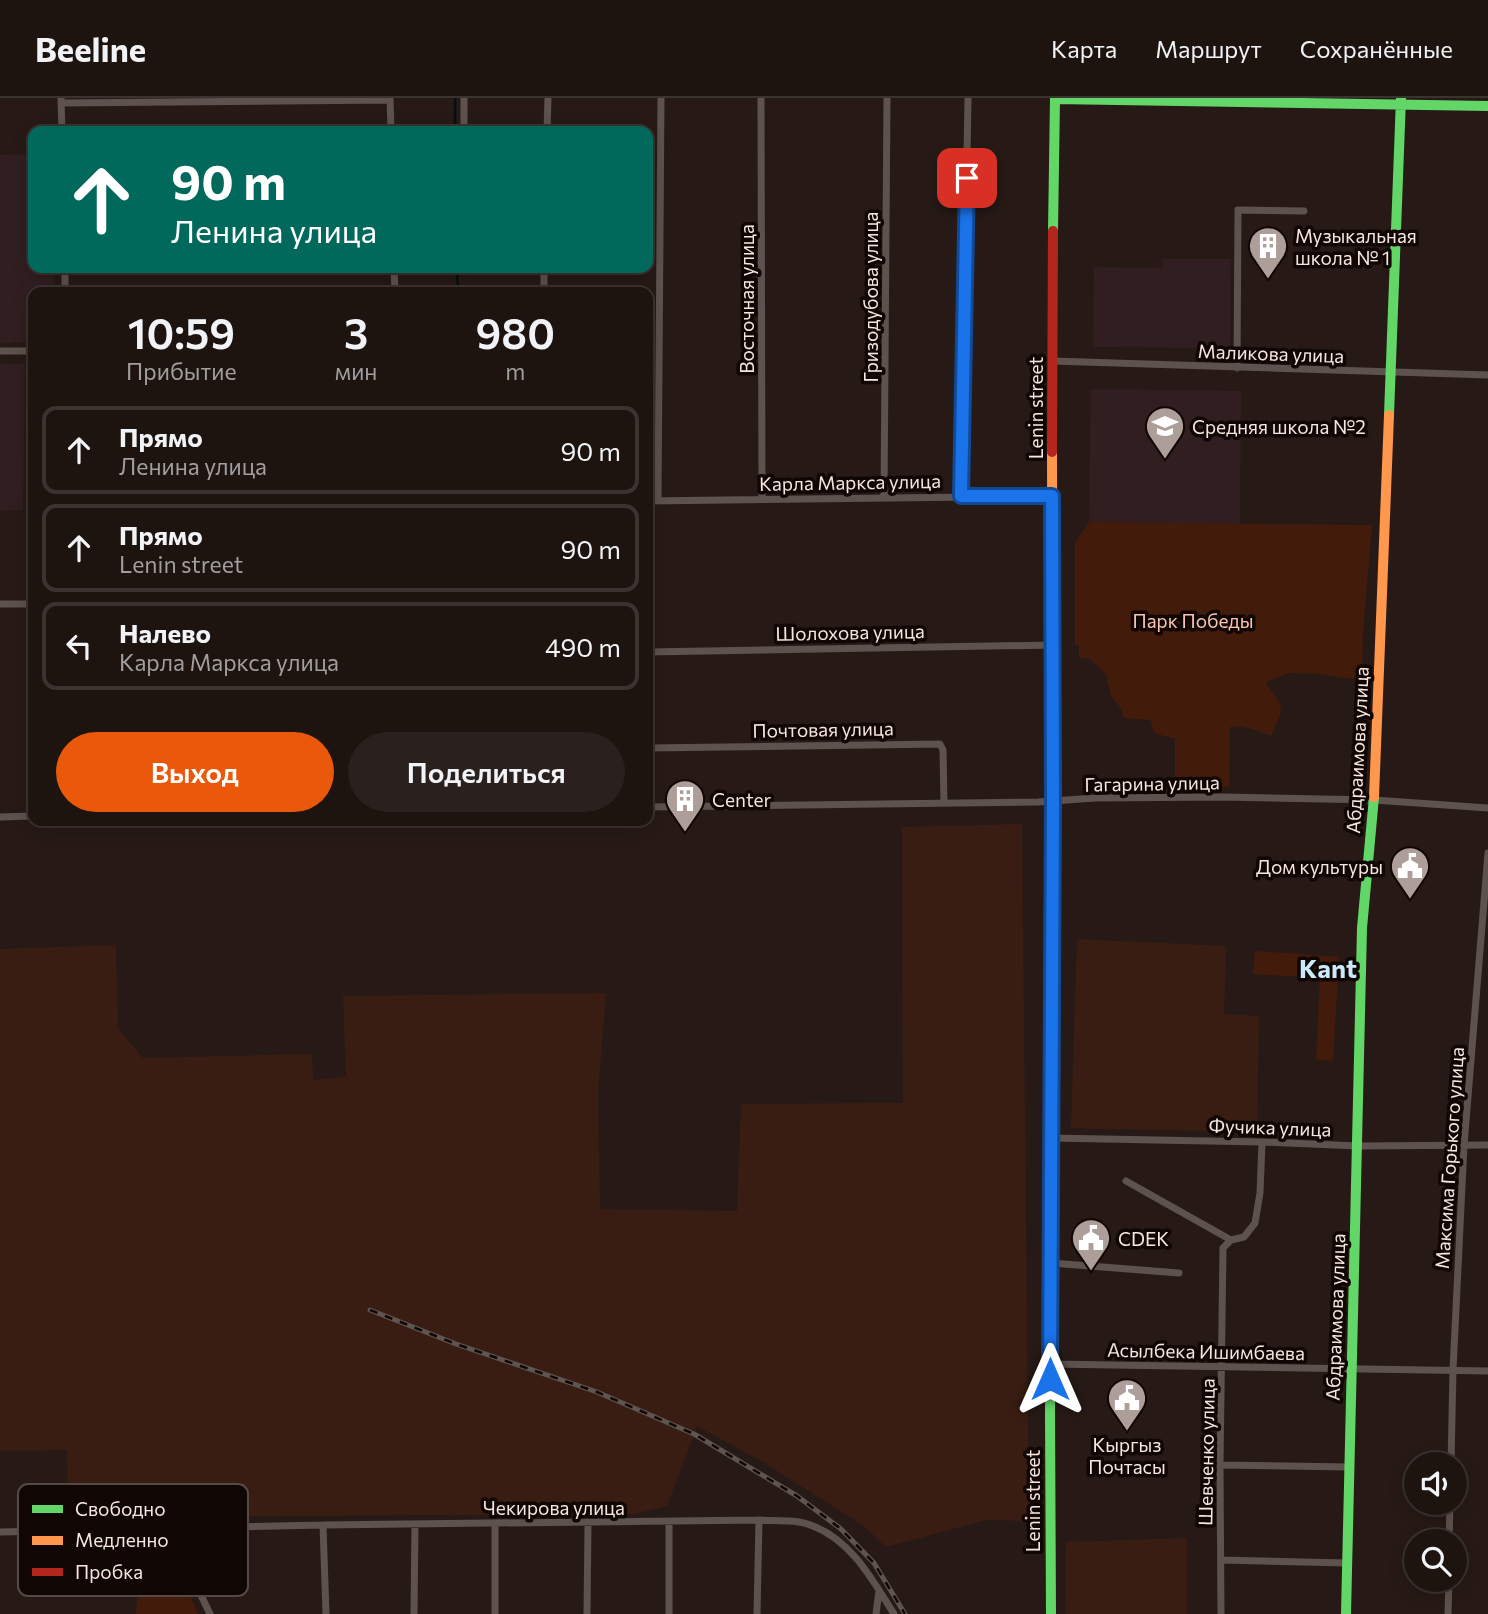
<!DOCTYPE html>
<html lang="ru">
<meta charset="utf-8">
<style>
body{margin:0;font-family:Commissioner,sans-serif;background:#2a211e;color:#f1f3f6;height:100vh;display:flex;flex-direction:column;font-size:26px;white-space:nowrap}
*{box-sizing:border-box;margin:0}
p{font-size:23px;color:#a09e9f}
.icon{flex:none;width:38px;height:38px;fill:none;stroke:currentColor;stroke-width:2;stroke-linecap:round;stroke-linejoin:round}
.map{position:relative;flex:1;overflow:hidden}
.details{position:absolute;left:28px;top:189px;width:625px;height:539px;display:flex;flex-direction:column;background:#1d1410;border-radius:14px;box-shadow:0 4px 18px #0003,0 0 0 2px #3b3330}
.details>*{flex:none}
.top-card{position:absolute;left:28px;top:28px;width:625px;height:147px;border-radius:14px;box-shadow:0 4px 18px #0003,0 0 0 2px #3b3330;background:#00695c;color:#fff;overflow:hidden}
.tools{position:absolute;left:1404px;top:1354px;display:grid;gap:14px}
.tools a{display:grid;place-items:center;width:63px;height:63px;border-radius:50%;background:#1d1410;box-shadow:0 4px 18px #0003,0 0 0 2px #3b3330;font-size:35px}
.pin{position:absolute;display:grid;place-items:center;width:60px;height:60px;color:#fff;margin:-30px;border-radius:14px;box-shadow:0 4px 10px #0006}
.me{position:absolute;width:77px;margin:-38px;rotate:0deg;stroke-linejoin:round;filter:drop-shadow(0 0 5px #0008)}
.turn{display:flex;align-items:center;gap:24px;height:147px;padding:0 28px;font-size:32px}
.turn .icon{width:91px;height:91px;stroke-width:2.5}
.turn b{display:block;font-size:49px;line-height:60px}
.eta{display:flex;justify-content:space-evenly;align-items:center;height:119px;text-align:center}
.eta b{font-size:42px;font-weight:600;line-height:49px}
.button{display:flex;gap:14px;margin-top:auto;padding:14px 28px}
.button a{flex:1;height:80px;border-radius:42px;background:#ea580c;color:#fff;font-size:28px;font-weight:600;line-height:80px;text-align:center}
.button a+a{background:#2a211e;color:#f1f3f6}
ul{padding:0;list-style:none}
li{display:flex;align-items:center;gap:21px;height:88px;margin:0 14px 10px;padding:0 14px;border:4px solid #3b3330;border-radius:14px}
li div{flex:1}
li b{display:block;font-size:26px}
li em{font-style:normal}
header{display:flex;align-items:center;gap:42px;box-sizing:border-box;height:98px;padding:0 35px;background:#1d1410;border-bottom:2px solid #3b3330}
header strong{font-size:33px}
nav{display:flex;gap:38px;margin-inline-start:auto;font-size:24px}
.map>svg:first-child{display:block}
.built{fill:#391d12}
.education{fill:#311e21}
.green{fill:#431b0a}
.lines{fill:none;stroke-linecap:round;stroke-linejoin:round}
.stream{stroke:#040f12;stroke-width:2.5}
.street{stroke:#5d524e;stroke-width:7}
.fast{stroke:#63d668;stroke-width:10}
.slow{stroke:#ff974d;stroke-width:10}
.jam{stroke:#b3261e;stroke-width:10}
.rail-casing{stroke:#5e5450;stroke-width:5}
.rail{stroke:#100603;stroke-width:2.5;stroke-dasharray:8;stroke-linecap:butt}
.route-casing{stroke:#114b97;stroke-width:18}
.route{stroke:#1a73e8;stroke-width:12}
.labels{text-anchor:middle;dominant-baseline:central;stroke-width:7;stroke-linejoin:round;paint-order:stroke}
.poi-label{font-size:19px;fill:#f7e5df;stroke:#100603;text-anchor:start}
.street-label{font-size:19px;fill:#f7e5df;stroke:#100603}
.park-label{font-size:19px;fill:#fac6b2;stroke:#100603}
.district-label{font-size:26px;font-weight:bold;fill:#cae9fa;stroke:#100603}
.key{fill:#100603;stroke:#554945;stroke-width:2}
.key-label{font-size:19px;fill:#f7e5df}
</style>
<header>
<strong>Beeline</strong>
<nav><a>Карта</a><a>Маршрут</a><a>Сохранённые</a></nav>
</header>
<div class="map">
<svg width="1488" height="1516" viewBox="0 0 1488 1516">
<rect width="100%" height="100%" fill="#271a16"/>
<path class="built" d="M1022 726 1029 1423 987 1422 886 1449 864 1428 763 1364 697 1328 667 1408 634 1416 68 1419 67 1352 0 1353V851L116 847 118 931 143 960 312 956 313 982 346 979 343 898 606 895 598 995 600 1111 737 1113 741 1006 903 1005 902 729Z
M1077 841 1226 848 1224 916 1259 918 1257 1034 1071 1030Z
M1187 1440V1516H1065L1066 1444Z"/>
<path class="education" d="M33 56V170H54V194H33V244L0 245V57Z
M1163 161H1231L1230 250 1093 249 1094 169 1163 170Z
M0 266H25L23 412H0Z
M1091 291 1241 293 1240 426 1089 424Z"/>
<path class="green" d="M1089 424 1372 427 1363 535 1362 577H1360L1359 580H1347L1318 576 1288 575 1267 584 1266 586C1286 611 1284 609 1271 638 1258 633 1244 626 1230 629L1229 689 1175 688V641L1154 635 1151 623 1149 622 1124 620 1120 609 1111 598 1106 576 1089 560H1079V547H1075V445Z
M1255 853 1339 859 1333 963 1316 962 1320 880 1253 876Z
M126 1456H132L149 1463 179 1466 185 1476 186 1488 198 1516H136C138 1498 138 1470 126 1456Z"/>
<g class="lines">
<path class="stream" d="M455 0V33
M457 170 458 194"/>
<path class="street" d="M61 0 62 33
M390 0 391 33
M464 0V33
M761 0 762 401
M61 5 390 2
M547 33 548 0
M65 170V194
M394 170 395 194
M544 194V170
M0 253H33
M1052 263 1488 277
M1237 270 1238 112 1304 113
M961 398 968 0
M884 399 887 0
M648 403 1052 398
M658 403 661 0
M0 506H33
M648 554 1053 547
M648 650 940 646 943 652 944 705
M648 709 1038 704 1095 700 1224 699 1374 702 1488 710
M0 719 33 718
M1051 1040 1262 1044 1358 1048 1488 1047
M1126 1083 1231 1142
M1051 1165 1179 1175
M1050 1266 1488 1273
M1220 1367 1349 1369
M1451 1367 1453 1272 1464 1047 1488 755
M669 1424V1516
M323 1427 326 1516
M173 1430 188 1470 210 1516
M0 1434 323 1427 759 1422C776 1423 797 1421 813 1428 852 1443 873 1483 894 1516
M1449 1444 1450 1405
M1221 1462 1347 1465
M414 1516 415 1426
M495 1516V1425
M587 1516 588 1425
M757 1516 759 1422
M876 1516 879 1493
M1221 1516 1220 1367 1223 1150 1231 1142 1244 1139 1255 1125 1260 1095 1262 1044
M1448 1516 1449 1482"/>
<path class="fast" d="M1055 1 1488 8
M1053 133 1055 0
M1389 317 1401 0
M1051 1516 1050 1316 1053 744
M1346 1516 1362 830 1374 699"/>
<path class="slow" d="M1052 354 1053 744
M1374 699 1389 317"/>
<path class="jam" d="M1052 354 1053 133"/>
<g class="rail-casing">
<path id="rail" d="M370 1212 456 1246 597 1294 694 1336 797 1398 841 1431 874 1465 905 1516"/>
</g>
<use href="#rail" class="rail"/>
</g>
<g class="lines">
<g class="route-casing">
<path id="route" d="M967 80 961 398H1052L1053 703 1050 1281"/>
</g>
<use href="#route" class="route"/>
</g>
<defs>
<g id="building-pin" transform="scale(2.0125)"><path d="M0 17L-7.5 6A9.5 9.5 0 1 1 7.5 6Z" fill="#ae9e99" stroke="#100603"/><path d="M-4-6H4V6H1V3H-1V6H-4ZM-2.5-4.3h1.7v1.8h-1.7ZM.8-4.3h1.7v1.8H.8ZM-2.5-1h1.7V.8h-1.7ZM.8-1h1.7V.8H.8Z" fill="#fff"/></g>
<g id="school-pin" transform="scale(2.0125)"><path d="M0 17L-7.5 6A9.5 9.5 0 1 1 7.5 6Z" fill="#ae9e99" stroke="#100603"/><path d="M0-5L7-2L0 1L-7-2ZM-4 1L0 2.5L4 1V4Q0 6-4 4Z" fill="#fff"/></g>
<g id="civic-pin" transform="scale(2.0125)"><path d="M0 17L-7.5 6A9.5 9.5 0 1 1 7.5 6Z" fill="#ae9e99" stroke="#100603"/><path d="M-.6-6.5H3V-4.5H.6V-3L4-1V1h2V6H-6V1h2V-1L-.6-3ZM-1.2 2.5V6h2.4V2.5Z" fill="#fff"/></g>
</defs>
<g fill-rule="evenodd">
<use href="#building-pin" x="1268" y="148"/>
<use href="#school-pin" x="1165" y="328"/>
<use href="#building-pin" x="685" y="701"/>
<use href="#civic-pin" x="1410" y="768"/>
<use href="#civic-pin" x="1091" y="1140"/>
<use href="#civic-pin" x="1127" y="1300"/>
</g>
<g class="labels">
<g class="poi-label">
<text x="1295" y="137">Музыкальная<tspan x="1295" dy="22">школа № 1</tspan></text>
<text x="1192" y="328">Средняя школа №2</text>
<text x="712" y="701">Center</text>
<text x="1383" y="768" text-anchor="end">Дом культуры</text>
<text x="1118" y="1140">CDEK</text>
<text x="1127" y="1346" text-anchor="middle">Кыргыз<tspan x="1127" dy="22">Почтасы</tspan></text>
</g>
<g class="street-label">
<text transform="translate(870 199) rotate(-90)">Гризодубова улица</text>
<text transform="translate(746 201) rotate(-90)">Восточная улица</text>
<text transform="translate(1271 255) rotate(2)">Маликова улица</text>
<text transform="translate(1035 310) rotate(-90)">Lenin street</text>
<text transform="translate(850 384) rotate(-1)">Карла Маркса улица</text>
<text transform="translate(850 534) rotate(-1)">Шолохова улица</text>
<text transform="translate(823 631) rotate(-1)">Почтовая улица</text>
<text transform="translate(1357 652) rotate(-87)">Абдраимова улица</text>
<text transform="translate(1152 685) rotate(-1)">Гагарина улица</text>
<text transform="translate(1270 1029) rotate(2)">Фучика улица</text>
<text transform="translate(1449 1060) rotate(-86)">Максима Горького улица</text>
<text transform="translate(1335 1219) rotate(-88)">Абдраимова улица</text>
<text transform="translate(1206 1253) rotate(1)">Асылбека Ишимбаева</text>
<text transform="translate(1206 1354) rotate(-89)">Шевченко улица</text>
<text transform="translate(1032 1403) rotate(-90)">Lenin street</text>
<text x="554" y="1409">Чекирова улица</text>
</g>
<g class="park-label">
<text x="1193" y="522">Парк Победы</text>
</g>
<g class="district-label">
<text x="1328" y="869">Kant</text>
</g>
</g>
<rect x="18" y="1386" width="230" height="112" rx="10" class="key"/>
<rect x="32" y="1407" width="31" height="8" fill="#63d668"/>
<rect x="32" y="1438" width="31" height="9" fill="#ff974d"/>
<rect x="32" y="1470" width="31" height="8" fill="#b3261e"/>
<g class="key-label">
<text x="75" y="1418">Свободно</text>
<text x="75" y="1449">Медленно</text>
<text x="75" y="1481">Пробка</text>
</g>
</svg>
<div class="tools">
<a><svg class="icon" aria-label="sound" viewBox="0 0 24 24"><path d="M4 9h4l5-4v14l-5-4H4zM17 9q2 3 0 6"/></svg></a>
<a><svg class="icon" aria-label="search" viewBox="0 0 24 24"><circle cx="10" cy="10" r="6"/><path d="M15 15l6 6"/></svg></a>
</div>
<div class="pin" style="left:967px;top:80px;background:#d93025"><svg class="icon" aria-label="arrive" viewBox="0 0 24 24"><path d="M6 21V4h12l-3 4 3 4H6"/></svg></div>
<svg class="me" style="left:1050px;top:1281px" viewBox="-20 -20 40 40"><path d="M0-17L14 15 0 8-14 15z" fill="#1a73e8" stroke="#fff" stroke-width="4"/></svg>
<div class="top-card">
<div class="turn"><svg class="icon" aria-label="ahead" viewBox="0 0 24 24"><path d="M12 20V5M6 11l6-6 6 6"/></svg><div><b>90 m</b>Ленина улица</div></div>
</div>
<section class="details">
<div class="eta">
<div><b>10:59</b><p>Прибытие</p></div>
<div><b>3</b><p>мин</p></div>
<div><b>980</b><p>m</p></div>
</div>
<ul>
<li><svg class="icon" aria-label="ahead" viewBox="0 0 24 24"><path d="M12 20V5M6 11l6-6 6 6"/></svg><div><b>Прямо</b><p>Ленина улица</p></div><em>90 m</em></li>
<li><svg class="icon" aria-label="ahead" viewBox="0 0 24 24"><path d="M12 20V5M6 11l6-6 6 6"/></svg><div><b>Прямо</b><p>Lenin street</p></div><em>90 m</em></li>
<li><svg class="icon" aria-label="left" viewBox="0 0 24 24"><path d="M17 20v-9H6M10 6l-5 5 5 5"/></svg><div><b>Налево</b><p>Карла Маркса улица</p></div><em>490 m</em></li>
</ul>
<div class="button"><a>Выход</a><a>Поделиться</a></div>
</section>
</div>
